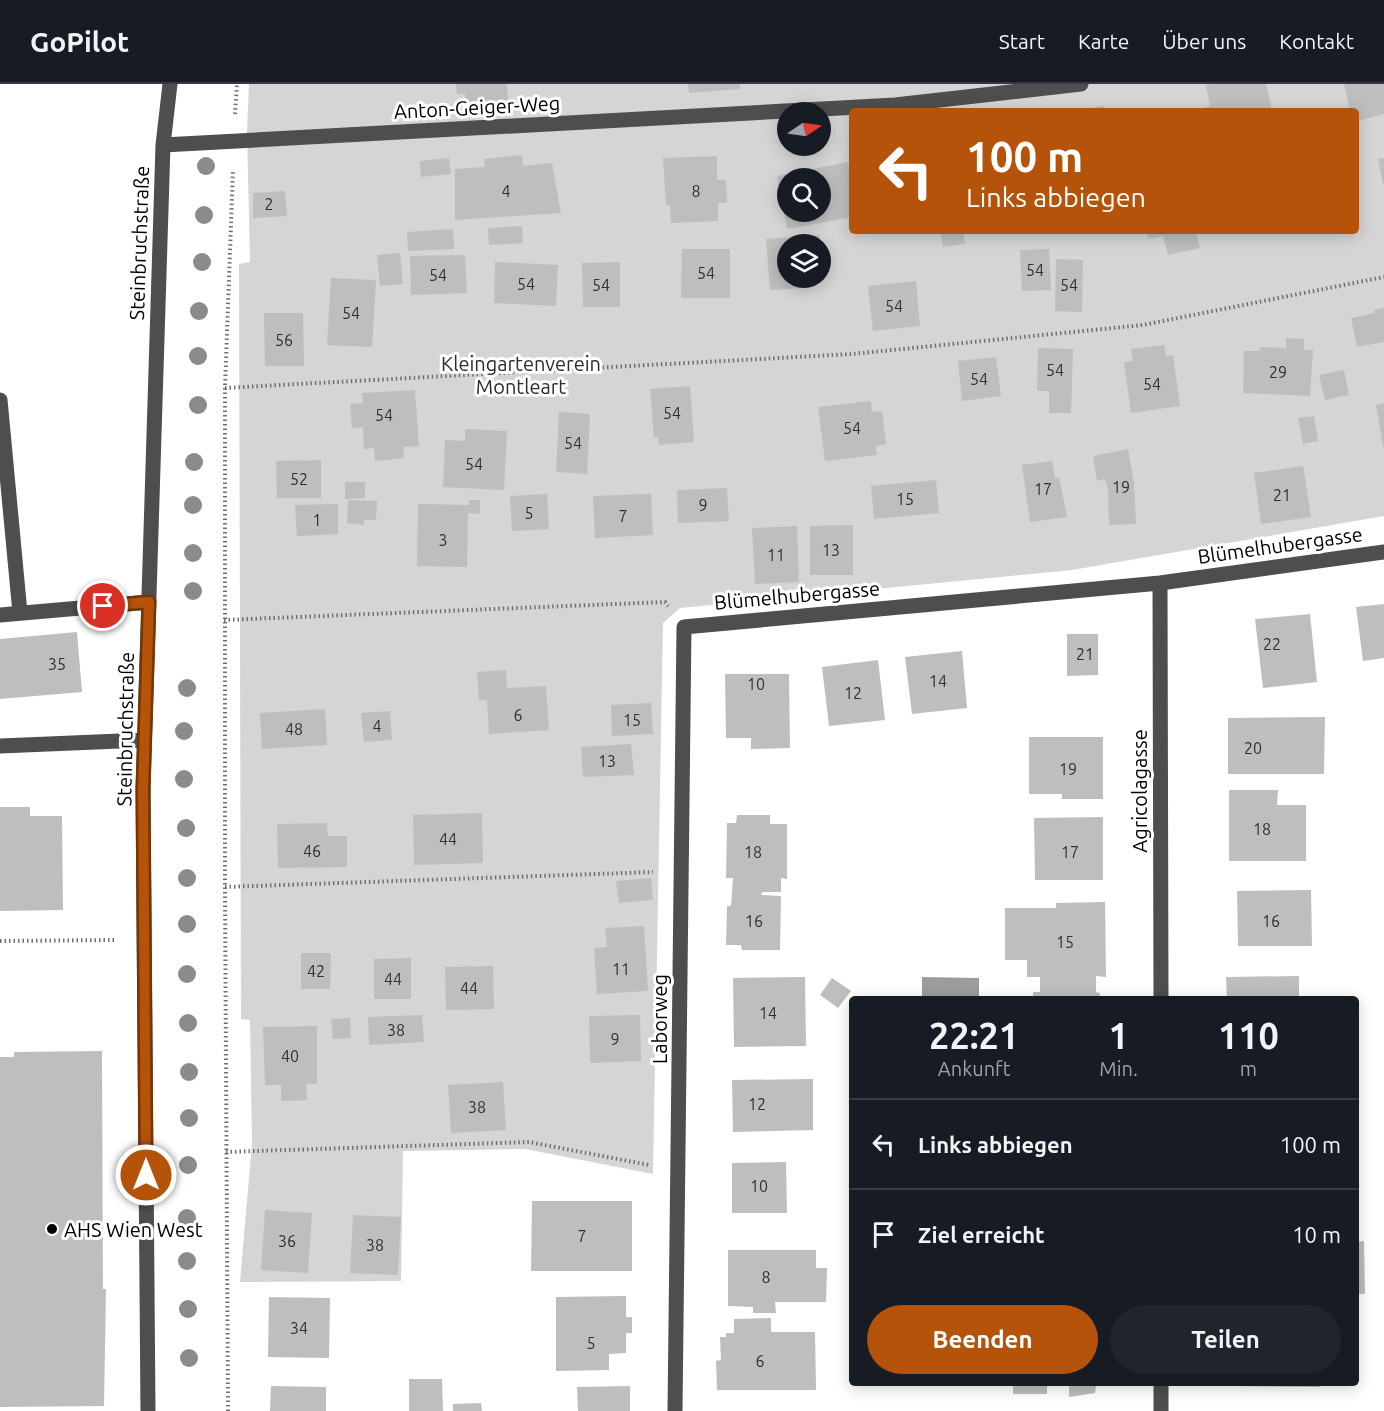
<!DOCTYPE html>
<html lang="de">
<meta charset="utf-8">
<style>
body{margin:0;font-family:Ubuntu,sans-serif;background:#20242c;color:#f1f3f6;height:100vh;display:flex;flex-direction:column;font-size:22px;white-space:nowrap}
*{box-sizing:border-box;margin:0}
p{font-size:20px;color:#9ea1a6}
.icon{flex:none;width:33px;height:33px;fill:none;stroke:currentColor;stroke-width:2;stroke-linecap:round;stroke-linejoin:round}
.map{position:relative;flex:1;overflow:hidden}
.drawer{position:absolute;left:849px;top:912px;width:510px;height:390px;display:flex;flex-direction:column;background:#171b24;border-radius:6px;box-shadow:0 3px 15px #0003}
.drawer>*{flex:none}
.hud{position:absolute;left:849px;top:24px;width:510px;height:126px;border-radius:6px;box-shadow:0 3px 15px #0003;background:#b45309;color:#fff;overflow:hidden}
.needle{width:39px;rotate:77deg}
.buttons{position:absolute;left:777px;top:18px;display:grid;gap:12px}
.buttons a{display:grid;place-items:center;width:54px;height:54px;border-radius:50%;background:#171b24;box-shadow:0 3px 15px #0003;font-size:30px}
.pin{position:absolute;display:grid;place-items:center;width:51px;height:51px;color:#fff;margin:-26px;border:3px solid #fff;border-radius:50%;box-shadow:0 2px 6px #0007}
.me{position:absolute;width:66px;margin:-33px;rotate:0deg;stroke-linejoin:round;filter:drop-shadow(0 0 4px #0008)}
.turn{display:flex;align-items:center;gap:21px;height:126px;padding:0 18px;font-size:27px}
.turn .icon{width:78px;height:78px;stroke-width:2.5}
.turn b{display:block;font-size:42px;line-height:51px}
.eta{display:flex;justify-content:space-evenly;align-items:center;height:102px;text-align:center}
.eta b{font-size:36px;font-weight:700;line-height:42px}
.cta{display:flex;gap:12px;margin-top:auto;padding:12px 18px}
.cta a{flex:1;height:69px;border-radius:36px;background:#b45309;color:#fff;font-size:24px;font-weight:700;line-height:69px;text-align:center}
.cta a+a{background:#20242c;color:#f1f3f6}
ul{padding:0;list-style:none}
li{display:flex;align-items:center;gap:18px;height:90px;padding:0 18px;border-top:2px solid #363941}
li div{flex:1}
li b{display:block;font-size:22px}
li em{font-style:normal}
header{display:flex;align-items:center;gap:36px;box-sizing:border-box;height:84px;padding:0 30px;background:#171b24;border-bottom:2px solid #363941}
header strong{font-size:28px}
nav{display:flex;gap:33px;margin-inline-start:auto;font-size:21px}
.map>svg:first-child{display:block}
.green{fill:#d5d5d5;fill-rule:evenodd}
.water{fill:#9c9c9c}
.building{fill:#bebebe;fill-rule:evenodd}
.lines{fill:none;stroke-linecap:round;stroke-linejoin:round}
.path{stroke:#707070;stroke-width:4;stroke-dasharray:1.5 3;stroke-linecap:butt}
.minor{stroke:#4e4e4e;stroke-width:15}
.tree{fill:#8b8b8b}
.route-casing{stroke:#753606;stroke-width:15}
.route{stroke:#b45309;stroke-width:10}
.poi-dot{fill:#000;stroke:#fff;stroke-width:2}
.labels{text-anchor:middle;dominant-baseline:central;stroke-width:6;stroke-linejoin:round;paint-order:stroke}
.number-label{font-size:16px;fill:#303030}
.street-label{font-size:20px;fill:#000;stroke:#fff}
.park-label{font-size:20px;fill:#2c2c2c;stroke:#fff}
.poi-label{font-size:20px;fill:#000;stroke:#fff;text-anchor:start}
</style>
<header>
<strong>GoPilot</strong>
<nav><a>Start</a><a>Karte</a><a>Über uns</a><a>Kontakt</a></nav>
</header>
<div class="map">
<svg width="1384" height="1327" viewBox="0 0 1384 1327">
<rect width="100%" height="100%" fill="#fff"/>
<path class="green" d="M249 0H1384V432L1072 486 680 524 663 539 653 1090 525 1065 403 1067 401 1197 240 1198 252 1060 250 936 241 935 239 180 250 178 247 47ZM852 27H1356V147H852ZM788 28H820V62H788ZM788 94H820V128H788ZM788 160H820V194H788Z"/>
<path class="water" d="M922 893 979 894V915H922Z"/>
<path class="building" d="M456 0H507L508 20 466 22 465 10H457Z
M688 0H740V5L689 9Z
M1211 0H1266L1272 27H1191L1210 22 1206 1Z
M1344 0H1384V30L1356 37V27H1350Z
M1104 22V27H1076V26Z
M522 71 523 82 552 79 561 129 455 136V85L485 83 484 75Z
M717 72V96H726L727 119H718V137L671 139 670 122 666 121 663 74Z
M449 74 451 90 421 93 420 77Z
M1384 74V100H1383L1378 75Z
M848 78 852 98V133L787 145 777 92ZM788 94H820V128H788Z
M285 107 287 132 253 134V109Z
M522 142 523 159 489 161 488 144Z
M453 145 454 165 408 167 407 148Z
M940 147H963L965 160 943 163Z
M1146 147H1196L1200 164 1168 171 1163 152 1148 155Z
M820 151V160H788V194H804L805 204 770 206 766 155Z
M682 165H730V214H681Z
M1049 165 1051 206 1022 207 1020 166Z
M400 169 403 200 380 202 377 171Z
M465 171 467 209 411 211 410 172Z
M1056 175 1083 176 1082 228 1055 227Z
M495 178 558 181 556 222 494 219Z
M620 178V223H583L582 179Z
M331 194 376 196 372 263 327 261Z
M916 197 920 242 873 247 868 202Z
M1384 224V258L1357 263 1351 234 1375 229 1374 226Z
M264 229H303L304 282H265Z
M1286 254 1304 255V266H1313L1310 312 1243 309 1244 267H1260L1261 263 1286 264Z
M1164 261 1166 272 1173 271 1180 322 1131 329 1124 278 1133 277 1131 265Z
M1038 264 1073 265 1071 329H1049V307H1037Z
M996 273 1001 312 962 317 958 277Z
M1344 286 1349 311 1325 316 1319 291Z
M690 302 694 358 659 361 658 353 654 354 650 305Z
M415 306 419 362 403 363 404 374 375 377 374 364 364 365 363 343 352 344 350 320 363 319 362 309Z
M871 317 872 328 882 327 886 360 876 362 877 371 825 377 818 323Z
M1384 319V363H1383L1376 321Z
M559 328 590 330 587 390 556 388Z
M1314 332 1318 357 1303 360 1298 334Z
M465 345 507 347 504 406 443 403 445 356 465 357Z
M1128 365 1134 399 1136 440 1109 441 1108 406 1105 395 1097 397 1093 372Z
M321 376V414H277L276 377Z
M1052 377 1055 394 1059 393 1067 433 1030 438 1022 381Z
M1303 382 1311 433 1261 440 1254 389Z
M936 396 939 429 874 435 871 402Z
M345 398H365V414L345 415Z
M727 404 729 437 678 439 677 406Z
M547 410 549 445 512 447 510 412Z
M651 410 653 451 595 454 593 412Z
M348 416 377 417 376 436H364V441L347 439Z
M469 416H480V430L468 429 467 483 417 482 418 420 469 421Z
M338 420V450L297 452 295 421Z
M853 441V491H810V442Z
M797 442 799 498 755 500 752 444Z
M1384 520V574L1363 577 1356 523Z
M1310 530 1317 598 1263 604 1255 535Z
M77 548 82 608 0 615V555Z
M1067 550H1098V591L1067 592Z
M962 567 967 624 912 630 905 573Z
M878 576 885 636 829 642 822 583Z
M506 586 507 604 546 602 549 646 489 650 487 616H479L477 588Z
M725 590H789L790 664 751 665V654H726Z
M651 619 653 650 612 652 611 621Z
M325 625 327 661 262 665 260 629Z
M390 627 392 656 364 658 361 629Z
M1325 633 1324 690H1228V634Z
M1029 653H1103V715H1062V710H1029Z
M631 660 634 691 583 693 581 663Z
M1229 706H1278L1277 721H1306V777H1229Z
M0 723H30V732H62L63 826 0 827Z
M482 729 483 779 414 781 413 731Z
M737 731H770V740H787V795L781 794V808H762L761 811 781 812 780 866H742L741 861H726L727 822H731L733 794H726L727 739H736Z
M1103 733V796H1035L1034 734Z
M327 739 328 752H347V783L278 784 277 740Z
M651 794 653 816 619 819 616 797Z
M1311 806 1312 862H1238L1237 807Z
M1105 818 1106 893 1096 892V908L1100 909V915H1033V908H1040V893H1027V876H1005V824H1056V819Z
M644 842 648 907 597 910 594 864 607 863 605 844Z
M301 869H331L330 905H301Z
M411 874V915H374V875Z
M493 882 494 925 446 926 445 883Z
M1299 892V915H1227L1226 893Z
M805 893 806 962 734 963 733 894Z
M832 894 851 907 838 924 820 911Z
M422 931 424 958 369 961 368 933Z
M640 931 641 977 590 979 589 932Z
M350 934 351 954 333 955 331 935Z
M317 942V1000H306L307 1016 281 1017V1001H265L263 943Z
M102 967 103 1205H106L104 1322 0 1323V973H14V968Z
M813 995V1046L733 1048 732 996Z
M503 998 506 1046 451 1049 448 1001Z
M786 1078 787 1129H732V1079Z
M532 1117H632V1187H531Z
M265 1126 312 1129 308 1189 261 1186Z
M353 1131 401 1133 398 1191 350 1189Z
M1364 1157 1365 1210H1356V1158Z
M728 1166H816V1184H827L826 1218H775L776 1229H753V1223L728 1222Z
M626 1212V1233H632V1249H626V1269L609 1270V1286L556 1287V1213Z
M269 1213 330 1214 329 1274 268 1273Z
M771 1234V1248H815L816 1306H717L716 1277 721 1276 720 1253H726V1249H734V1235Z
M409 1295H442L443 1327H409Z
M1013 1299H1096V1302L1095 1309 1069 1313V1302H1047V1310H1013Z
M1232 1299H1320V1303L1232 1302Z
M271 1302 326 1303V1327H270Z
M630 1302V1327H578L577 1303Z
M481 1319 482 1327H453V1320Z"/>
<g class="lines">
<path class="path" d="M235 30 237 0
M225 304 852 270 1143 241 1384 193
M224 536 665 518 668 522
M225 803 653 788
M0 857 117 856
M226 1068 529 1058 649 1081
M228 1327 225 803V304L233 86"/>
<path class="minor" d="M163 61 895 21 1081 0
M0 316 20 529
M1160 499 1161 915
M0 531 149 518
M0 662 144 656
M1161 1299V1327
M148 1327 143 705 163 61 170 0
M675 1327 684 543 1160 499 1384 468"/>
</g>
<g class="tree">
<circle cx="206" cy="82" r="9"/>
<circle cx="204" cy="131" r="9"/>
<circle cx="202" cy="178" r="9"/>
<circle cx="199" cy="227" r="9"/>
<circle cx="198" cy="272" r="9"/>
<circle cx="198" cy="321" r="9"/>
<circle cx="194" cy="378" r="9"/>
<circle cx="193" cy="421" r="9"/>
<circle cx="193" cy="469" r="9"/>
<circle cx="193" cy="507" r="9"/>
<circle cx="187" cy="604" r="9"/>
<circle cx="184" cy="647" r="9"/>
<circle cx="184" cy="695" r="9"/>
<circle cx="186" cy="744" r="9"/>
<circle cx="187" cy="794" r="9"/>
<circle cx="187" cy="840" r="9"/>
<circle cx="187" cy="890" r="9"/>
<circle cx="188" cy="939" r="9"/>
<circle cx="189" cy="988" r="9"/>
<circle cx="189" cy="1034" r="9"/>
<circle cx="188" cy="1081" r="9"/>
<circle cx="187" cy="1134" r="9"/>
<circle cx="187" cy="1177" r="9"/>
<circle cx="188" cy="1225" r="9"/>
<circle cx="189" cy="1274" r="9"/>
</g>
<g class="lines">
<g class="route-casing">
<path id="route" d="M103 522 149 518 143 705 146 1091"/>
</g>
<use href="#route" class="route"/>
</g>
<circle class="poi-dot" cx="52" cy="1145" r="6"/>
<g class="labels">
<g class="number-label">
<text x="506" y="107">4</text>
<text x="696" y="107">8</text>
<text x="269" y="120">2</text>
<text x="1035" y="186">54</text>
<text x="706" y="189">54</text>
<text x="438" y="191">54</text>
<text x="526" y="200">54</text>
<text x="601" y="201">54</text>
<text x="1069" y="201">54</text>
<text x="894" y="222">54</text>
<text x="351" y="229">54</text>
<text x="284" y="256">56</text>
<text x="1055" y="286">54</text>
<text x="1278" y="288">29</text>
<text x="979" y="295">54</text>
<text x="1152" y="300">54</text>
<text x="672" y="329">54</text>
<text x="384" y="331">54</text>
<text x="852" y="344">54</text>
<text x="573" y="359">54</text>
<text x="474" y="380">54</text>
<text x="299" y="395">52</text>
<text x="1121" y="403">19</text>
<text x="1043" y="405">17</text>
<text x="1282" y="411">21</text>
<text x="905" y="415">15</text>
<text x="703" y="421">9</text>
<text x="529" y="429">5</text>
<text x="623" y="432">7</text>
<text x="317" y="436">1</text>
<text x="443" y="456">3</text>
<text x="831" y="466">13</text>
<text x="776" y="471">11</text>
<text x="1272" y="560">22</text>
<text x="1085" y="570">21</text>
<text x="57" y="580">35</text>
<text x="938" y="597">14</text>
<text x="756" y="600">10</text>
<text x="853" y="609">12</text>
<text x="518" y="631">6</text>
<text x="632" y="636">15</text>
<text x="377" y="642">4</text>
<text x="294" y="645">48</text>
<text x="1253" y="664">20</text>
<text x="607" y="677">13</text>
<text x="1068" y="685">19</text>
<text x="1262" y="745">18</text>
<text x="448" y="755">44</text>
<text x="312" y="767">46</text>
<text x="753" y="768">18</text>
<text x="1070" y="768">17</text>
<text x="754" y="837">16</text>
<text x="1271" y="837">16</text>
<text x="1065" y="858">15</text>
<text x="621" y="885">11</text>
<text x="316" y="887">42</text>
<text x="393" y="895">44</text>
<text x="469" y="904">44</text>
<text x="768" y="929">14</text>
<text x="396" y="946">38</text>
<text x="615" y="955">9</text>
<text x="290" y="972">40</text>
<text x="757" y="1020">12</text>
<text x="477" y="1023">38</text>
<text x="759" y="1102">10</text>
<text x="582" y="1152">7</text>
<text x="287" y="1157">36</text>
<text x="375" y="1161">38</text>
<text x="766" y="1193">8</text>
<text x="299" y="1244">34</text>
<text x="591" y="1259">5</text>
<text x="760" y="1277">6</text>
</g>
<g class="street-label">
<text transform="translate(477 23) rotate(-3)">Anton-Geiger-Weg</text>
<text transform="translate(139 159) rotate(-88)">Steinbruchstraße</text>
<text transform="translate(1280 461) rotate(-8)">Blümelhubergasse</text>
<text transform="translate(797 511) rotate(-5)">Blümelhubergasse</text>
<text transform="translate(125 645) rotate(-89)">Steinbruchstraße</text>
<text transform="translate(1139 707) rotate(-90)">Agricolagasse</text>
<text transform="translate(659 935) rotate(-90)">Laborweg</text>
</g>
<g class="park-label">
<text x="521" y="279">Kleingartenverein<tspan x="521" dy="23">Montleart</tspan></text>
</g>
<g class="poi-label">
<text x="64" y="1145">AHS Wien West</text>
</g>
</g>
</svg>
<div class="buttons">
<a><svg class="needle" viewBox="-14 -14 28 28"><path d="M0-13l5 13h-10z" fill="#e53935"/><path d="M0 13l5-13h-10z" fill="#9ea1a6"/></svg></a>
<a><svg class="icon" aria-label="search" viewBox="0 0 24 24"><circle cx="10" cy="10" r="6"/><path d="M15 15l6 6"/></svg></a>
<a><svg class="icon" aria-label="layers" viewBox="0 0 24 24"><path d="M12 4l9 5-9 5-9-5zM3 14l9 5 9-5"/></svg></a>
</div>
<div class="pin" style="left:103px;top:522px;background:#d93025"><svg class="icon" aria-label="arrive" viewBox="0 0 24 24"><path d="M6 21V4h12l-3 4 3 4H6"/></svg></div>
<svg class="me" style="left:146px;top:1091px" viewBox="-20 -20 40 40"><circle r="17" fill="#b45309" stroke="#fff" stroke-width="3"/><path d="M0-11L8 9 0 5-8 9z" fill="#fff"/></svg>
<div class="hud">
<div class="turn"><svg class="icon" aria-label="left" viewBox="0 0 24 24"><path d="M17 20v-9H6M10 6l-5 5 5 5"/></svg><div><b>100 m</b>Links abbiegen</div></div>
</div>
<section class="drawer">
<div class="eta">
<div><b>22:21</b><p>Ankunft</p></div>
<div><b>1</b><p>Min.</p></div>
<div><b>110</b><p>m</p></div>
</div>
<ul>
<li><svg class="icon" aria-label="left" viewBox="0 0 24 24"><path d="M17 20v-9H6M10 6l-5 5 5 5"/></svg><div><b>Links abbiegen</b></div><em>100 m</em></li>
<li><svg class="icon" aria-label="arrive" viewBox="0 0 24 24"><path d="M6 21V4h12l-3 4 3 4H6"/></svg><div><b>Ziel erreicht</b></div><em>10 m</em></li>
</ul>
<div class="cta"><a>Beenden</a><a>Teilen</a></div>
</section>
</div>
